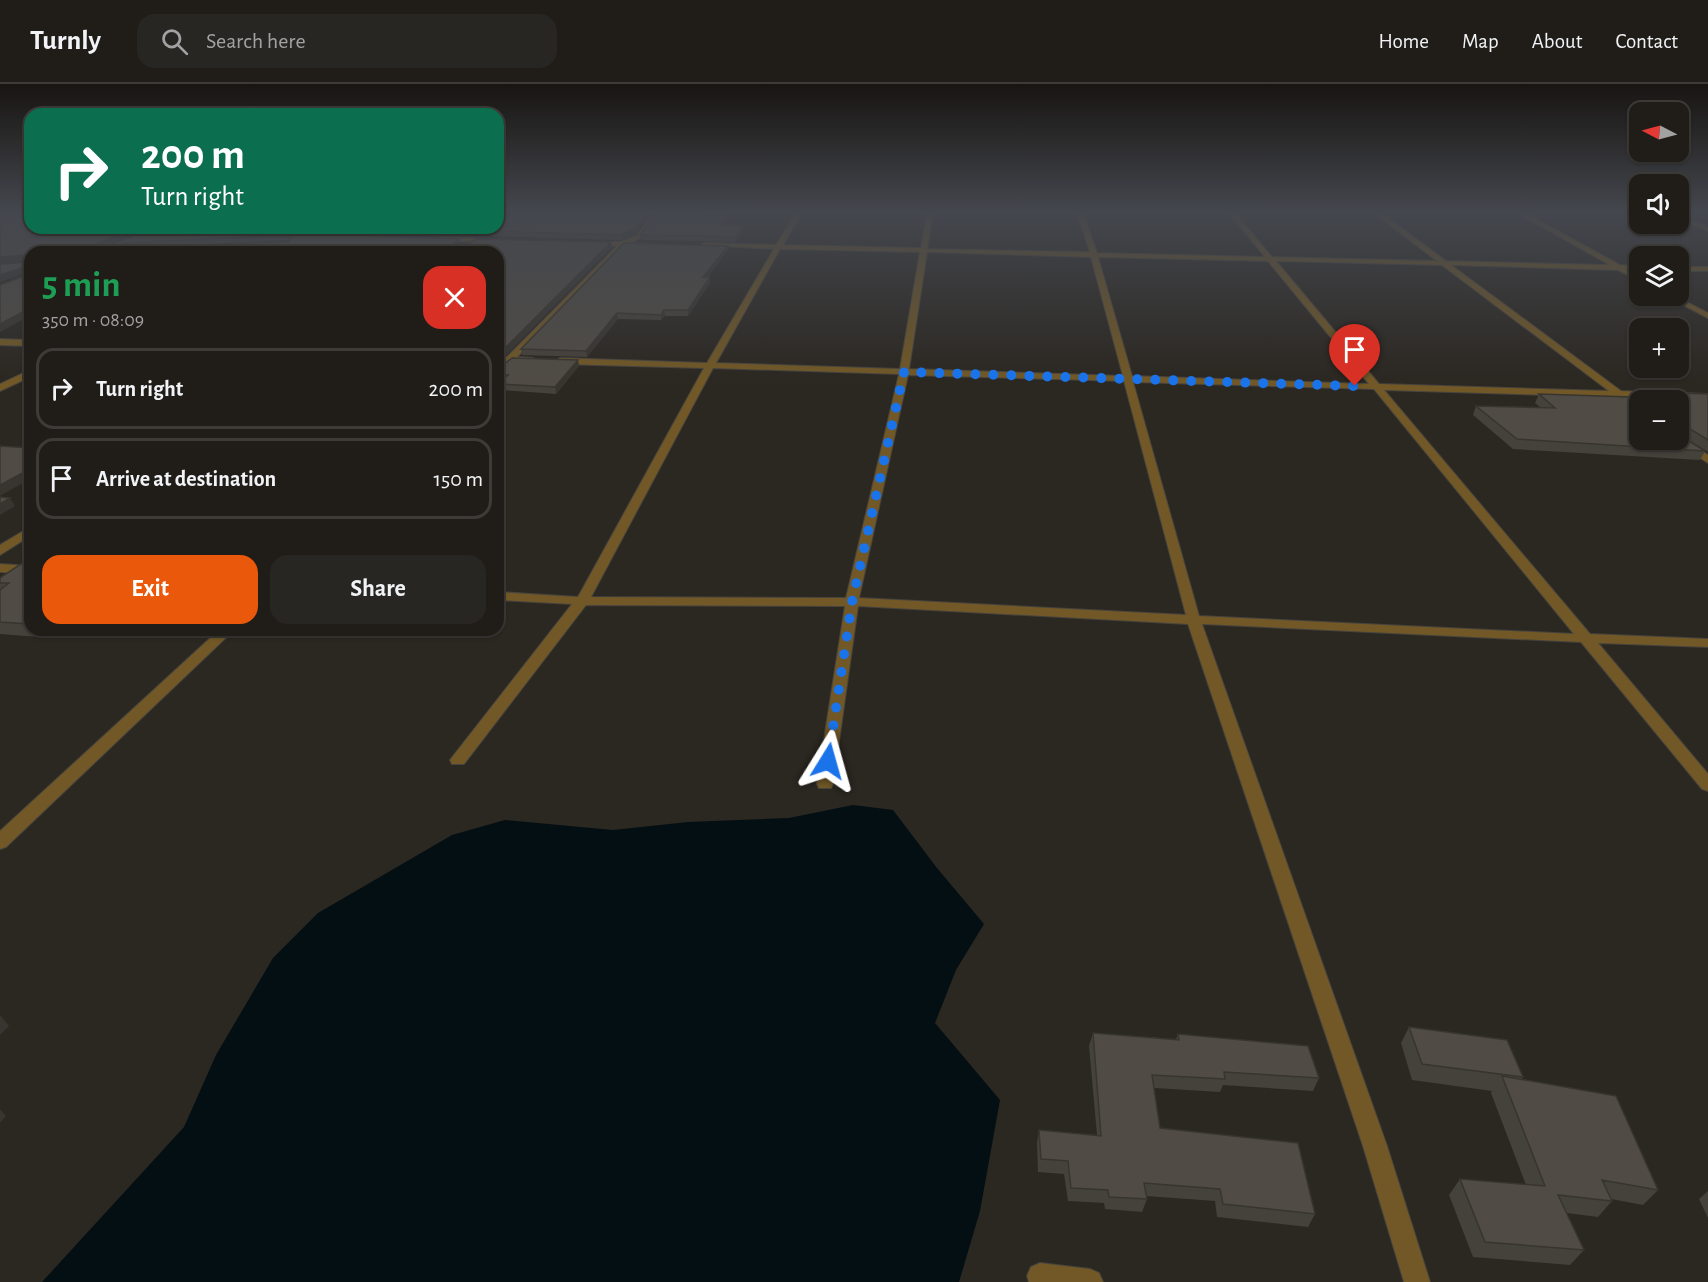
<!DOCTYPE html>
<meta charset="utf-8">
<style>
body{margin:0;font-family:"Alegreya Sans",sans-serif;background:#282622;color:#f1f3f6;height:100vh;display:flex;flex-direction:column;font-size:22px;white-space:nowrap}
*{box-sizing:border-box;margin:0}
p{font-size:20px;color:#a2a2a2}
.icon{flex:none;width:33px;height:33px;fill:none;stroke:currentColor;stroke-width:2;stroke-linecap:round;stroke-linejoin:round}
.map{position:relative;flex:1;overflow:hidden}
.drawer{position:absolute;left:24px;top:162px;width:480px;height:390px;display:flex;flex-direction:column;background:#201d19;border-radius:18px;box-shadow:0 2px 4px #0004,0 0 0 2px #3d3b38}
.drawer>*{flex:none}
.guide{position:absolute;left:24px;top:24px;width:480px;height:126px;border-radius:18px;box-shadow:0 2px 4px #0004,0 0 0 2px #3d3b38;background:#0b6e4f;color:#fff;overflow:hidden}
.needle{width:39px;rotate:276deg}
.buttons{position:absolute;left:1629px;top:18px;display:grid;gap:12px}
.buttons a{display:grid;place-items:center;width:60px;height:60px;border-radius:12px;background:#201d19;box-shadow:0 2px 4px #0004,0 0 0 2px #3d3b38;font-size:30px}
.pin{position:absolute;display:grid;place-items:center;width:51px;height:51px;color:#fff;margin:-62px -26px;border-radius:50% 50% 50% 0;rotate:-45deg;box-shadow:0 0 6px #0007}
.pin .icon{rotate:45deg}
.me{position:absolute;width:66px;margin:-33px;rotate:8deg;stroke-linejoin:round;filter:drop-shadow(0 0 4px #0008)}
.turn{display:flex;align-items:center;gap:21px;height:126px;padding:0 18px;font-size:27px}
.turn .icon{width:78px;height:78px;stroke-width:2.5}
.turn b{display:block;font-size:42px;line-height:51px}
.round{display:grid;place-items:center;flex:none;width:63px;height:63px;border-radius:18px;background:#282622}
.overview{display:flex;align-items:center;justify-content:space-between;height:102px;padding:0 18px}
h1{font-size:36px;font-weight:600;line-height:45px;color:#1e9e55}
.action{display:flex;gap:12px;margin-top:auto;padding:12px 18px}
.action a{flex:1;height:69px;border-radius:18px;background:#ea580c;color:#fff;font-size:24px;font-weight:600;line-height:69px;text-align:center}
.action a+a{background:#282622;color:#f1f3f6}
ul{padding:0;list-style:none}
li{display:flex;align-items:center;gap:18px;height:81px;margin:0 12px 9px;padding:0 6px;border:3px solid #3d3b38;border-radius:18px}
li div{flex:1}
li b{display:block;font-size:22px}
li em{font-style:normal}
header{display:flex;align-items:center;gap:36px;box-sizing:border-box;height:84px;padding:0 30px;background:#201d19;border-bottom:2px solid #3d3b38}
header strong{font-size:28px}
nav{display:flex;gap:33px;margin-inline-start:auto;font-size:21px}
.search{width:420px;height:54px;background:#282622;display:flex;align-items:center;gap:15px;box-sizing:border-box;padding:0 21px;border-radius:18px;color:#a2a2a2;font-size:22px}
.map>svg:first-child{display:block}
.water{fill:#040f14}
.lines{fill:none;stroke-linecap:round;stroke-linejoin:round}
.minor-casing{stroke:#47433e;stroke-width:2}
.minor{fill:#715826;fill-rule:evenodd}
.wall{fill:#45413b;fill-rule:evenodd}
.shaded-wall{fill:#383530}
.building{fill:#504c45;stroke:#383530;stroke-width:1.5;fill-rule:evenodd}
.route{stroke:#1a73e8;stroke-width:10;stroke-dasharray:0 18}
</style>
<header>
<strong>Turnly</strong>
<div class="search"><svg class="icon" aria-label="search" viewBox="0 0 24 24"><circle cx="10" cy="10" r="6"/><path d="M15 15l6 6"/></svg>Search here</div>
<nav><a>Home</a><a>Map</a><a>About</a><a>Contact</a></nav>
</header>
<div class="map">
<svg width="1708" height="1198" viewBox="0 0 1708 1198">
<rect width="100%" height="100%" fill="#2b2721"/>
<path class="water" d="M853 721 893 726 937 784 984 840 956 886 935 939 1000 1016 980 1127 959 1198H42L184 1043 216 971 273 874 318 829 452 751 505 736 613 746 688 738 789 734Z"/>
<g class="lines">
<g class="minor-casing">
<path id="minor" d="M654 129H660L640 154 631 159H644L646 162H624L517 273 533 274V278H512L498 290V282L502 278H498V272L507 273 617 162 593 161 591 158H621L636 152Z
M796 129H802L783 161 921 164 927 129H933L927 165 1090 168 1077 129H1083L1097 169 1265 173 1229 129H1235L1272 173 1437 177 1374 129H1381L1446 177 1610 181 1517 129H1525L1620 181 1640 182V186H1628L1640 192V197L1618 186 1451 181 1621 307 1708 310V316L1629 313 1640 321V329L1617 313 1384 306 1590 550 1708 555V563L1598 559 1708 690V707L1702 705 1581 558 1202 540 1387 1062 1430 1198H1404L1363 1062 1188 540 858 522 833 700 831 704H819L817 700 845 522 586 521 464 680H452L450 676 572 520 498 516V508L578 513 704 284 560 280 556 277 560 274 707 279 774 165 701 161 704 159 776 161ZM780 165 920 168 900 285 716 279ZM927 168 1091 173 1123 292 909 285ZM1098 173 1268 177 1369 300 1132 292ZM1276 177 1442 181 1609 307 1379 300ZM713 284 899 290 846 514 591 513ZM908 291 1124 297 1186 531 859 514ZM1133 298 1374 305 1574 550 1199 532Z
M1678 131 1708 143V147L1678 135Z
M316 144H324L278 168H270Z
M440 153 494 155 497 157 494 159 438 156Z
M1678 183H1708V187H1678Z
M1666 212H1675L1708 229V234Z
M0 255 30 256V262L0 261Z
M30 286V293L0 307V300Z
M1678 352 1708 371V379L1674 357 1673 356H1678Z
M30 443V452L0 471V461Z
M0 480 30 482V490L0 488Z
M219 546H234L6 763 0 765V747Z
M1040 1179 1090 1185 1099 1189 1103 1198H1029L1027 1192 1031 1183Z"/>
</g>
<use href="#minor" class="minor"/>
</g>
<path class="wall" d="M0 129 30 144H145L99 165H101L152 144H485L472 152 304 148 302 149 459 155 460 160 453 165 612 163 506 271 498 272V168H246L245 167 30 168V231L0 248 29 190 30 187 0 198V180L29 178V176L0 179ZM289 156V158L122 165 124 164Z
M658 129H670L668 131 728 132V137L725 141 744 146 735 158 641 156 640 151Z
M487 147 635 150 622 156 488 152Z
M728 162V166L708 193H710V199L688 232H665L661 236 618 235 587 273 522 271 521 265Z
M578 276 579 282 556 310 501 306 499 300 502 297H498V285Z
M1678 309 1708 310V368L1684 353 1705 367 1700 376 1513 365 1473 331 1476 322 1540 323 1535 319 1539 310 1640 356 1678 316H1645L1647 314 1675 315Z
M30 474V546H62L52 554 0 550V494Z
M1409 943 1523 993 1521 996 1658 1106 1643 1121 1611 1115 1612 1117 1598 1133 1567 1129 1584 1166 1570 1181 1473 1173 1449 1111 1460 1095 1526 1101 1491 1009 1492 1007 1412 996 1401 959Z
M1093 949 1176 955 1178 950 1319 994 1313 1007 1223 1001 1220 1008 1154 1004 1160 1044 1315 1130 1308 1143 1217 1133 1215 1117 1146 1112 1147 1115 1142 1128 1105 1125 1104 1119 1068 1117 1064 1090 1038 1088 1037 1059 1039 1046 1097 1051 1089 962Z
M1708 1107V1134L1699 1115Z"/>
<path class="shaded-wall" d="M498 129H505L498 134Z
M647 129H652L635 150 622 156 621 151Z
M728 132V137L722 145 721 140Z
M744 141V146L735 158V153Z
M133 144H145L92 168 89 163Z
M301 144H303L304 148 299 152 297 147Z
M476 144H485L472 152 471 147Z
M459 155 460 160 452 166 451 161Z
M611 158 612 163 506 271 498 272V265Z
M122 159 124 164 119 168 117 163Z
M243 162 245 167 242 168H229Z
M728 162V166L704 198 703 193Z
M28 171 30 176 0 179V173Z
M27 182 29 187 0 198V191Z
M710 193V199L688 232V226Z
M30 224V231L0 248V240Z
M664 226 665 232 661 236V231Z
M617 229 618 235 587 273 586 267Z
M578 276 579 282 556 310 555 303Z
M1684 341 1679 350H1678V344Z
M30 385V395L0 412V401Z
M10 414 15 422 0 431V420Z
M47 546H62L52 554Z
M0 931 9 942 0 951Z
M0 1025 6 1032 0 1039Z"/>
<path class="building" d="M0 129H30V144H133L89 163 101 165 152 144H301L297 147 299 149 459 155 451 161 452 165H460L476 155 611 158 505 264 498 265V168H246L243 162 229 168H30V224L0 240V201L29 190 30 184 27 182 0 191V180L29 178 28 171 0 173ZM292 151 289 158 119 165 117 163 122 159Z
M513 129H647L634 145 621 151 487 147 492 144H498V140Z
M657 130 728 132 721 140 744 141 735 153 640 151Z
M349 144H476L471 147Z
M624 159 728 162 703 193H710L688 226H664L661 231 617 229 586 267 521 265Z
M512 274 578 276 555 303 499 300 508 291H498V285Z
M1678 309 1708 310V356L1684 341 1678 344V316H1646L1647 314 1688 315Z
M1539 310 1631 313 1640 319V356H1678V350L1705 367 1517 355 1476 322 1555 324Z
M0 362 30 364V385L0 401Z
M0 413 10 414 0 420Z
M30 474V540L0 538V506L9 499H0V494Z
M1409 943 1507 956 1523 993 1422 980Z
M1093 949 1179 956 1178 950 1308 962 1319 994 1224 988 1225 995 1152 991 1160 1044 1298 1059 1315 1130 1223 1120 1220 1105 1144 1099 1147 1115 1109 1113 1108 1106 1071 1104 1068 1077 1041 1075 1039 1046 1101 1052Z
M1502 992 1616 1012 1658 1106 1602 1096 1612 1117 1558 1111 1584 1166 1485 1158 1460 1095 1545 1102Z"/>
<linearGradient id="sky" x2="0" y2="1"><stop stop-color="#181512"/><stop offset="0.43" stop-color="#44474e"/><stop offset="1" stop-color="#44474e" stop-opacity="0"/></linearGradient>
<rect width="1708" height="297" fill="url(#sky)"/>
<g class="lines">
<path class="route" d="M828 677 852 518 904 288 1355 302"/>
</g>
</svg>
<div class="buttons">
<a><svg class="needle" viewBox="-14 -14 28 28"><path d="M0-13l5 13h-10z" fill="#e53935"/><path d="M0 13l5-13h-10z" fill="#a2a2a2"/></svg></a>
<a><svg class="icon" aria-label="sound" viewBox="0 0 24 24"><path d="M4 9h4l5-4v14l-5-4H4zM17 9q2 3 0 6"/></svg></a>
<a><svg class="icon" aria-label="layers" viewBox="0 0 24 24"><path d="M12 4l9 5-9 5-9-5zM3 14l9 5 9-5"/></svg></a>
<a>+</a>
<a>−</a>
</div>
<div class="pin" style="left:1355px;top:302px;background:#d93025"><svg class="icon" aria-label="arrive" viewBox="0 0 24 24"><path d="M6 21V4h12l-3 4 3 4H6"/></svg></div>
<svg class="me" style="left:828px;top:677px" viewBox="-20 -20 40 40"><path d="M0-17L14 15 0 8-14 15z" fill="#1a73e8" stroke="#fff" stroke-width="4"/></svg>
<div class="guide">
<div class="turn"><svg class="icon" aria-label="right" viewBox="0 0 24 24"><path d="M7 20v-9h11M14 6l5 5-5 5"/></svg><div><b>200 m</b>Turn right</div></div>
</div>
<section class="drawer">
<div class="overview"><div><h1>5 min</h1><p>350 m · 08:09</p></div><a class="round" style="background:#d93025;color:#fff"><svg class="icon" aria-label="close" viewBox="0 0 24 24"><path d="M6 6l12 12M18 6L6 18"/></svg></a></div>
<ul>
<li><svg class="icon" aria-label="right" viewBox="0 0 24 24"><path d="M7 20v-9h11M14 6l5 5-5 5"/></svg><div><b>Turn right</b></div><em>200 m</em></li>
<li><svg class="icon" aria-label="arrive" viewBox="0 0 24 24"><path d="M6 21V4h12l-3 4 3 4H6"/></svg><div><b>Arrive at destination</b></div><em>150 m</em></li>
</ul>
<div class="action"><a>Exit</a><a>Share</a></div>
</section>
</div>
